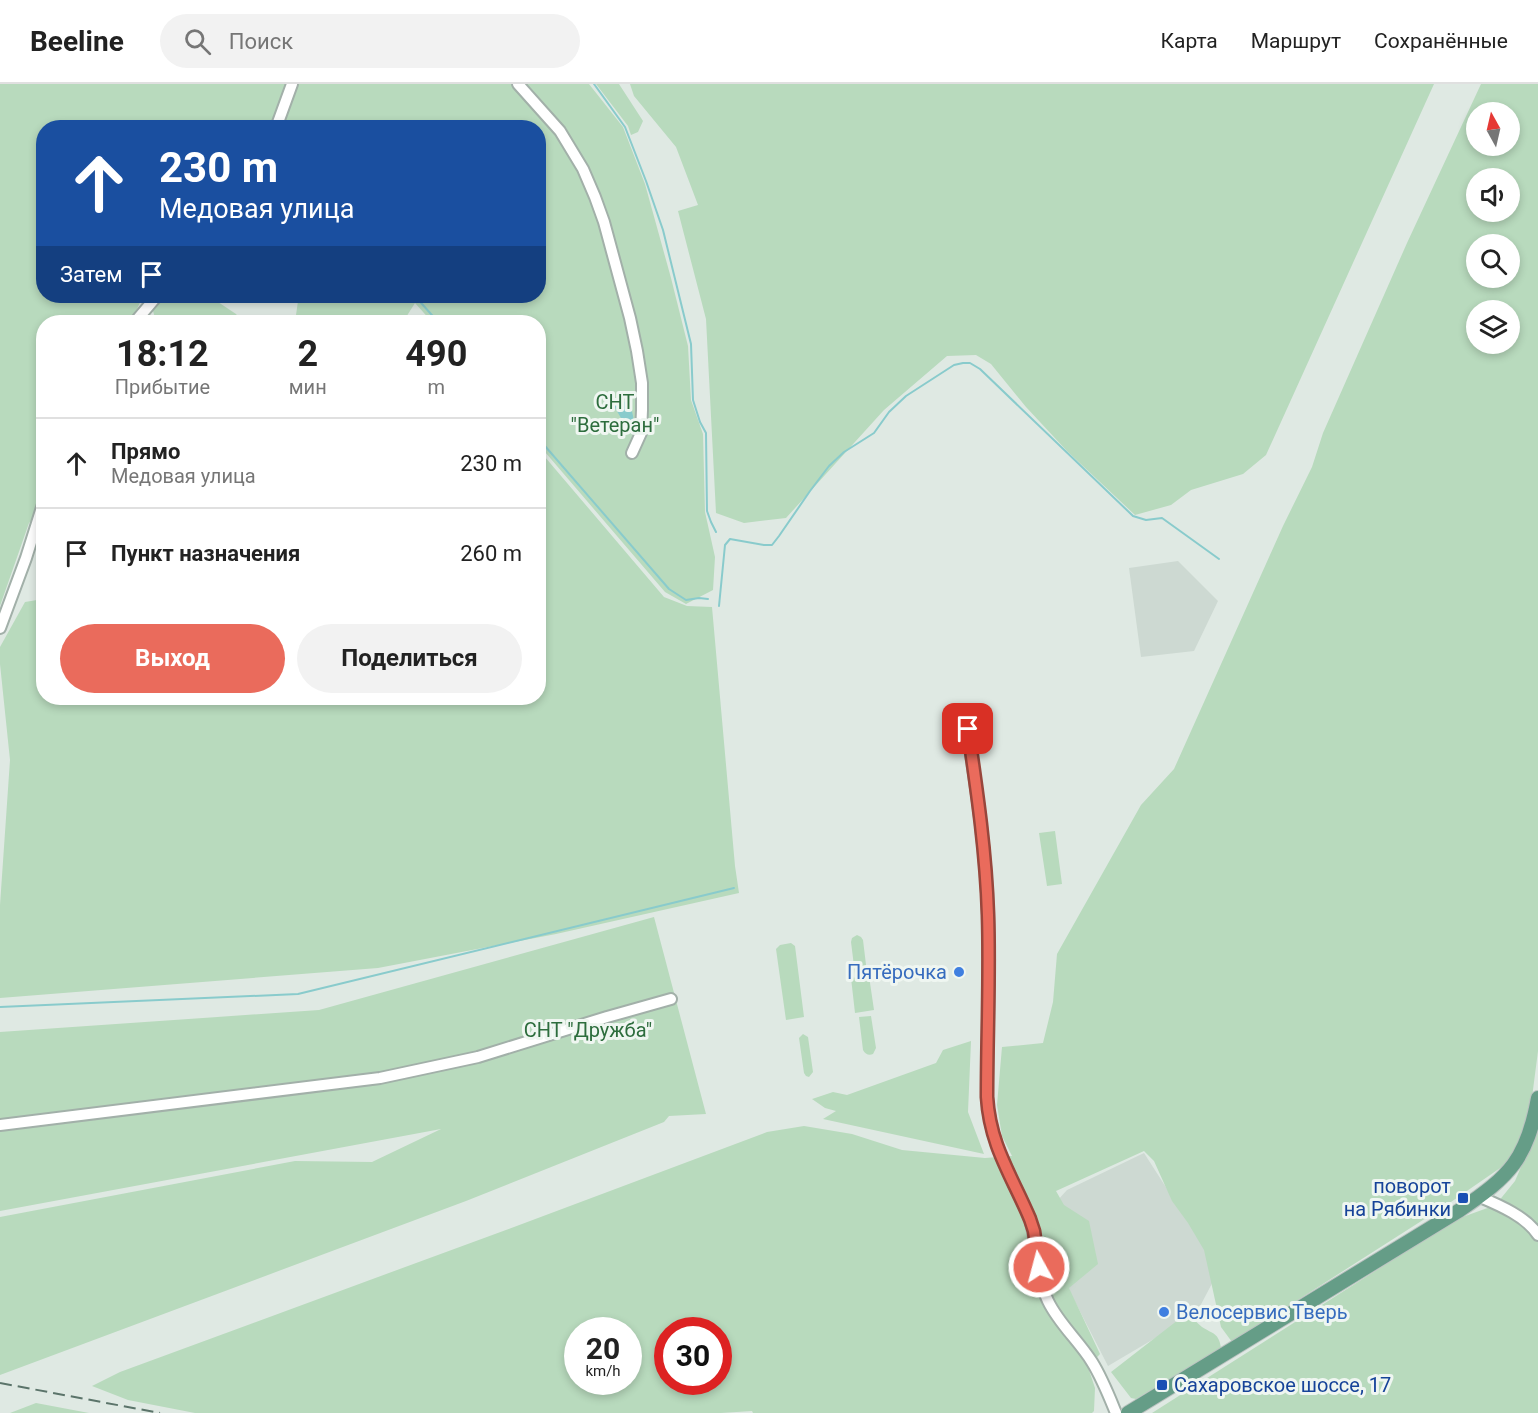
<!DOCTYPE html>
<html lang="ru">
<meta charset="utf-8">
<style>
body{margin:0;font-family:Roboto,sans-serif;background:#f2f2f2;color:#222;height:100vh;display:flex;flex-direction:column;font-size:22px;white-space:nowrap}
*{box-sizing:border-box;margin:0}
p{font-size:20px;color:#767676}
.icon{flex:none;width:33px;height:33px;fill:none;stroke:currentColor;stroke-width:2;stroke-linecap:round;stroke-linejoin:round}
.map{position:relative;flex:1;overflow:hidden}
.sheet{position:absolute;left:36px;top:231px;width:510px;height:390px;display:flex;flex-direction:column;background:#fff;border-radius:24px;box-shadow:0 3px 9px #0003}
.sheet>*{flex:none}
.banner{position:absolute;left:36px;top:36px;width:510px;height:183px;border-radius:24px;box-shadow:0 3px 9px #0003;background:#1a4fa0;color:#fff;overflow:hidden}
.needle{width:39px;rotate:352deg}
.tools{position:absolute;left:1466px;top:18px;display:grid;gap:12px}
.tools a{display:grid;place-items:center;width:54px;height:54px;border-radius:50%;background:#fff;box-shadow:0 3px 9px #0003;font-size:30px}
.speed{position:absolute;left:564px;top:1233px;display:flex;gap:12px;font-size:30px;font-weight:700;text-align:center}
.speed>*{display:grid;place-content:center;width:78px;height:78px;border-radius:50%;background:#fff;box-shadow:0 3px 9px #0003;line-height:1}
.speed small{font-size:15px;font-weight:400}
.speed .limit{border:9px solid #d22;background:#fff;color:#111}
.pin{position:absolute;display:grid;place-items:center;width:51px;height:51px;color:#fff;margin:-26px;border-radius:12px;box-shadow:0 3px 9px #0006}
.me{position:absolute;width:66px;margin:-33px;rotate:353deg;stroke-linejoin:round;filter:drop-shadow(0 0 4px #0008)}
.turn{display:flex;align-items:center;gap:21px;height:126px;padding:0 24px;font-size:27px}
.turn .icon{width:78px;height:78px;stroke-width:2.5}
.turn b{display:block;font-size:42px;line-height:51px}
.then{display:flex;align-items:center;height:57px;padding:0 24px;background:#0003;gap:12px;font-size:22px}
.eta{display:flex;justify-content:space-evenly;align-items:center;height:102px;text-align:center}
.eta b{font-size:36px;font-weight:700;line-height:42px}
.primary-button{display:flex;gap:12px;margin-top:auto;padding:12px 24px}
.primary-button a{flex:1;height:69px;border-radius:36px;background:#ea6b5c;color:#fff;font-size:24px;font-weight:700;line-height:69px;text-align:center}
.primary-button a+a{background:#f2f2f2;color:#222}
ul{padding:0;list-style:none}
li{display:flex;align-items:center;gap:18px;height:90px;padding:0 24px;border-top:2px solid #e0e0e0}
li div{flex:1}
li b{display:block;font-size:22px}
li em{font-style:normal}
header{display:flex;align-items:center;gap:36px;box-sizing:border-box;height:84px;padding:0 30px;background:#fff;border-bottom:2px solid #e0e0e0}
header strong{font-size:28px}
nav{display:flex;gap:33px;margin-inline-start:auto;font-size:21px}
.search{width:420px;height:54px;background:#f2f2f2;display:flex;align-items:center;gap:15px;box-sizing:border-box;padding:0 21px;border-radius:33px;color:#767676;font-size:22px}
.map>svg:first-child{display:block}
.built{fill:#cdd9d2}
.green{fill:#b8dabd;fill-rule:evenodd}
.water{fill:#89cbcc}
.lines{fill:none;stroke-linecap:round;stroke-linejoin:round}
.stream{stroke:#89cbcc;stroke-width:2}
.minor-casing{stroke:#a2b0a9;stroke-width:14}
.major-casing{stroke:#bcc3c1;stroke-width:16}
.minor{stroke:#fff;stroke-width:10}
.major{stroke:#659d87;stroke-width:14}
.rail{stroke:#5b746a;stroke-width:2;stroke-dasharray:12 6;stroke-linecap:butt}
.route-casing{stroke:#98463c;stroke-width:15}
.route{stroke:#ea6b5c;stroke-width:10}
.shop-dot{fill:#3f7fe0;stroke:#eff6f1;stroke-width:2}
.transit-dot{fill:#1a4fb4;stroke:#eff6f1;stroke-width:2}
.labels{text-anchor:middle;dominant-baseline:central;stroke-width:6;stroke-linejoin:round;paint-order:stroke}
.park-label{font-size:20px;fill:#2d6d3d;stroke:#eff6f1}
.shop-label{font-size:20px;fill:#366cbe;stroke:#eff6f1;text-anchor:end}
.transit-label{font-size:20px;fill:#164399;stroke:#eff6f1;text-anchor:end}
</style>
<header>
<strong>Beeline</strong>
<div class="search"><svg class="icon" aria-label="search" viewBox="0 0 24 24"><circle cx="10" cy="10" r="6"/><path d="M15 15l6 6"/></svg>Поиск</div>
<nav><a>Карта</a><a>Маршрут</a><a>Сохранённые</a></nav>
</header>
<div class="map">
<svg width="1538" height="1329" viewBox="0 0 1538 1329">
<rect width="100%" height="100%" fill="#dfe9e3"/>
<path class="built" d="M1178 477 1218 517 1194 567 1141 573 1129 484Z
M1144 1069 1219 1186 1196 1230 1108 1282 1066 1200 1048 1127 1067 1106Z"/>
<path class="green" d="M0 0H589L623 43 645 100 671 194 688 262 691 316 703 350 705 428 715 473 713 506 686 520 665 508 539 361 538 238H432L415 219 403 238H295L298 217 294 212H538V44H44V212H143L131 238H44L43 425 29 439 0 522Z
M596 0H619L643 37 638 48 631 51 628 42Z
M630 0H1434L1266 371 1243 390 1191 406 1171 421 1135 431 1067 367 1026 323 991 280 976 271 947 272 884 326 786 434 744 439 716 429 706 235 678 127 698 121 676 63 634 12Z
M1481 0H1538V967L1530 1029 1520 1056 1506 1080 1448 1120 1232 1258 1221 1243 1204 1166 1188 1139 1172 1117 1154 1077 1144 1067 1056 1107 1064 1121 1089 1137 1098 1180 1069 1204 1100 1270 1088 1283 1095 1304 1094 1327 1092 1329H753L752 1327 721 1329H195L128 1316 92 1302 120 1288 522 1140 767 1048 804 1042 852 1050 902 1066 985 1074 1012 1072 1002 1052 997 1021 1002 963 1043 959 1053 918 1057 870 1141 721 1174 685 1283 442 1312 383 1323 349 1407 159ZM1476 28H1509V62H1476ZM1476 94H1509V128H1476ZM1476 160H1509V194H1476ZM1476 226H1509V260H1476ZM578 1246H628V1298H578ZM668 1246H718V1298H668Z
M149 212H209L236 230 242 238H156Z
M539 366 664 513 687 522 712 523 735 782 739 809 556 850 378 884 0 914V821L10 676 0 580V563L25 518 43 515 44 614H538Z
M1055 747 1062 800 1047 802 1039 749Z
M654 833 706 1030 669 1032 664 1038 466 1117 0 1291V1133L295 1077 372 1078 441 1045 0 1127V948L319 926Z
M857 851 861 853 863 856 867 889 855 890 851 858 852 854Z
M791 859 795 862 804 933 786 936 776 865 780 861Z
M869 892 874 926 855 929 851 894Z
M871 932 876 964 873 970C869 972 865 970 863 966L859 933Z
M803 950 808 953 813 988 809 993 806 992 804 989 799 954Z
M971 957 968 1028 984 1070 823 1035 836 1027 825 1024 812 1015 833 1008 847 1011 936 979 943 966Z
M1538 1043V1147L1498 1118 1515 1097Z
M1493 1122 1532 1146 1538 1155V1329H1152L1457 1135Z
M1187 1229C1192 1233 1197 1239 1202 1243 1213 1250 1219 1249 1221 1264L1136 1315 1131 1314 1111 1288Z
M36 1319 89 1329H10Z"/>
<path class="water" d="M611 317 630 318 636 346H628Z"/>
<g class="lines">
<path class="stream" d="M594 0 625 43 646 97 663 146 691 260 693 316 700 338 706 349 707 427 711 438 716 448
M415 212 438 238
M538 354 669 505 686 516 699 514 708 515
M719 522 725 461 730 455 764 461H772L779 452 810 407 829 382 844 368 874 349 889 328 906 312 954 281 963 279H970L980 285 1133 432 1146 436 1162 434 1219 475
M0 923 298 910 734 804"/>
<g class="minor-casing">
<path id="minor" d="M518 0 560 47 583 85 595 113 604 138 630 234 637 267 642 299V326L641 349 632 369
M276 44 292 0
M135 238 157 212
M0 544 26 474 44 417
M967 645C977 707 986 768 988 831 990 891 987 952 987 1013 990 1062 1012 1092 1030 1135 1038 1162 1036 1192 1048 1217 1059 1240 1079 1257 1092 1278 1102 1294 1109 1312 1116 1329
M0 1041 380 994 478 973 607 933 671 915
M1480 1113C1499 1121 1527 1133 1538 1151"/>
</g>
<g class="major-casing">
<path id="major" d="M1128 1329 1460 1126C1510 1092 1527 1075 1538 1014"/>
</g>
<use href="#minor" class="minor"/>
<use href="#major" class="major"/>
<path class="rail" d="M0 1299 160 1329"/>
</g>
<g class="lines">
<g class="route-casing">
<path id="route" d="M968 645C977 707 986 768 988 831 990 891 987 952 987 1013 990 1062 1012 1092 1030 1135L1034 1147 1039 1183"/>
</g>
<use href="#route" class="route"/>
</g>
<g class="shop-dot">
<circle cx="959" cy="888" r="6"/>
<circle cx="1164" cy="1228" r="6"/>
</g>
<g class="transit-dot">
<rect x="1457" y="1108" width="12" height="12" rx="3"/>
<rect x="1156" y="1295" width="12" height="12" rx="3"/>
</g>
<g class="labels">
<g class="park-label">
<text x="615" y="318">СНТ<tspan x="615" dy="23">"Ветеран"</tspan></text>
<text x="588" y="946">СНТ "Дружба"</text>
</g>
<g class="shop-label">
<text x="947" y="888">Пятёрочка</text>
<text x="1176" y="1228" text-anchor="start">Велосервис Тверь</text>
</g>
<g class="transit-label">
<text x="1451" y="1102">поворот<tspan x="1451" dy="23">на Рябинки</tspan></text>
<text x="1174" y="1301" text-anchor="start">Сахаровское шоссе, 17</text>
</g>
</g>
</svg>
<div class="tools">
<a><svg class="needle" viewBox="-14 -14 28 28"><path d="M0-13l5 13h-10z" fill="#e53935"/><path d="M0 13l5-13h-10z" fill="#767676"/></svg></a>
<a><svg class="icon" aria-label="sound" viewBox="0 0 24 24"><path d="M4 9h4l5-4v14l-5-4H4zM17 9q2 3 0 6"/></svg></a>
<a><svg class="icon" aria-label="search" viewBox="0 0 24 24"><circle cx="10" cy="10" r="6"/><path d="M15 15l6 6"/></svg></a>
<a><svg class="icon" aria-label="layers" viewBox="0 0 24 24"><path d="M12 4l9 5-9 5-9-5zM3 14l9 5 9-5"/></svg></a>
</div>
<div class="speed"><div>20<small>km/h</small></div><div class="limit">30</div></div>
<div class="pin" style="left:968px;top:645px;background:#d93025"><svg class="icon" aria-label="arrive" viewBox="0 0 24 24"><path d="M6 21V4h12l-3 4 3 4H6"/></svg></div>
<svg class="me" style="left:1039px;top:1183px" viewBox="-20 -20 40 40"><circle r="17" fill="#ea6b5c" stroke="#fff" stroke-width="3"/><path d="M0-11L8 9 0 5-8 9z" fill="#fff"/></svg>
<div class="banner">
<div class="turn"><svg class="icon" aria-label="ahead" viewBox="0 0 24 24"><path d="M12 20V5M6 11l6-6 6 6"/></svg><div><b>230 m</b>Медовая улица</div></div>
<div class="then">Затем<svg class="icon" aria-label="arrive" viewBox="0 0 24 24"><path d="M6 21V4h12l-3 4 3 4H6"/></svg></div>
</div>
<section class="sheet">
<div class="eta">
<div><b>18:12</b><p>Прибытие</p></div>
<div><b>2</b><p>мин</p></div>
<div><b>490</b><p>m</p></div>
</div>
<ul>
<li><svg class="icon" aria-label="ahead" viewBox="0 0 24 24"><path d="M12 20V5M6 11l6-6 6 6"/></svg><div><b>Прямо</b><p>Медовая улица</p></div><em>230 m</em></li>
<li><svg class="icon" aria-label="arrive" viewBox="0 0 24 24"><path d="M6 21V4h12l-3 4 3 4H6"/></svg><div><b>Пункт назначения</b></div><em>260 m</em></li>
</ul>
<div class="primary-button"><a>Выход</a><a>Поделиться</a></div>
</section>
</div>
